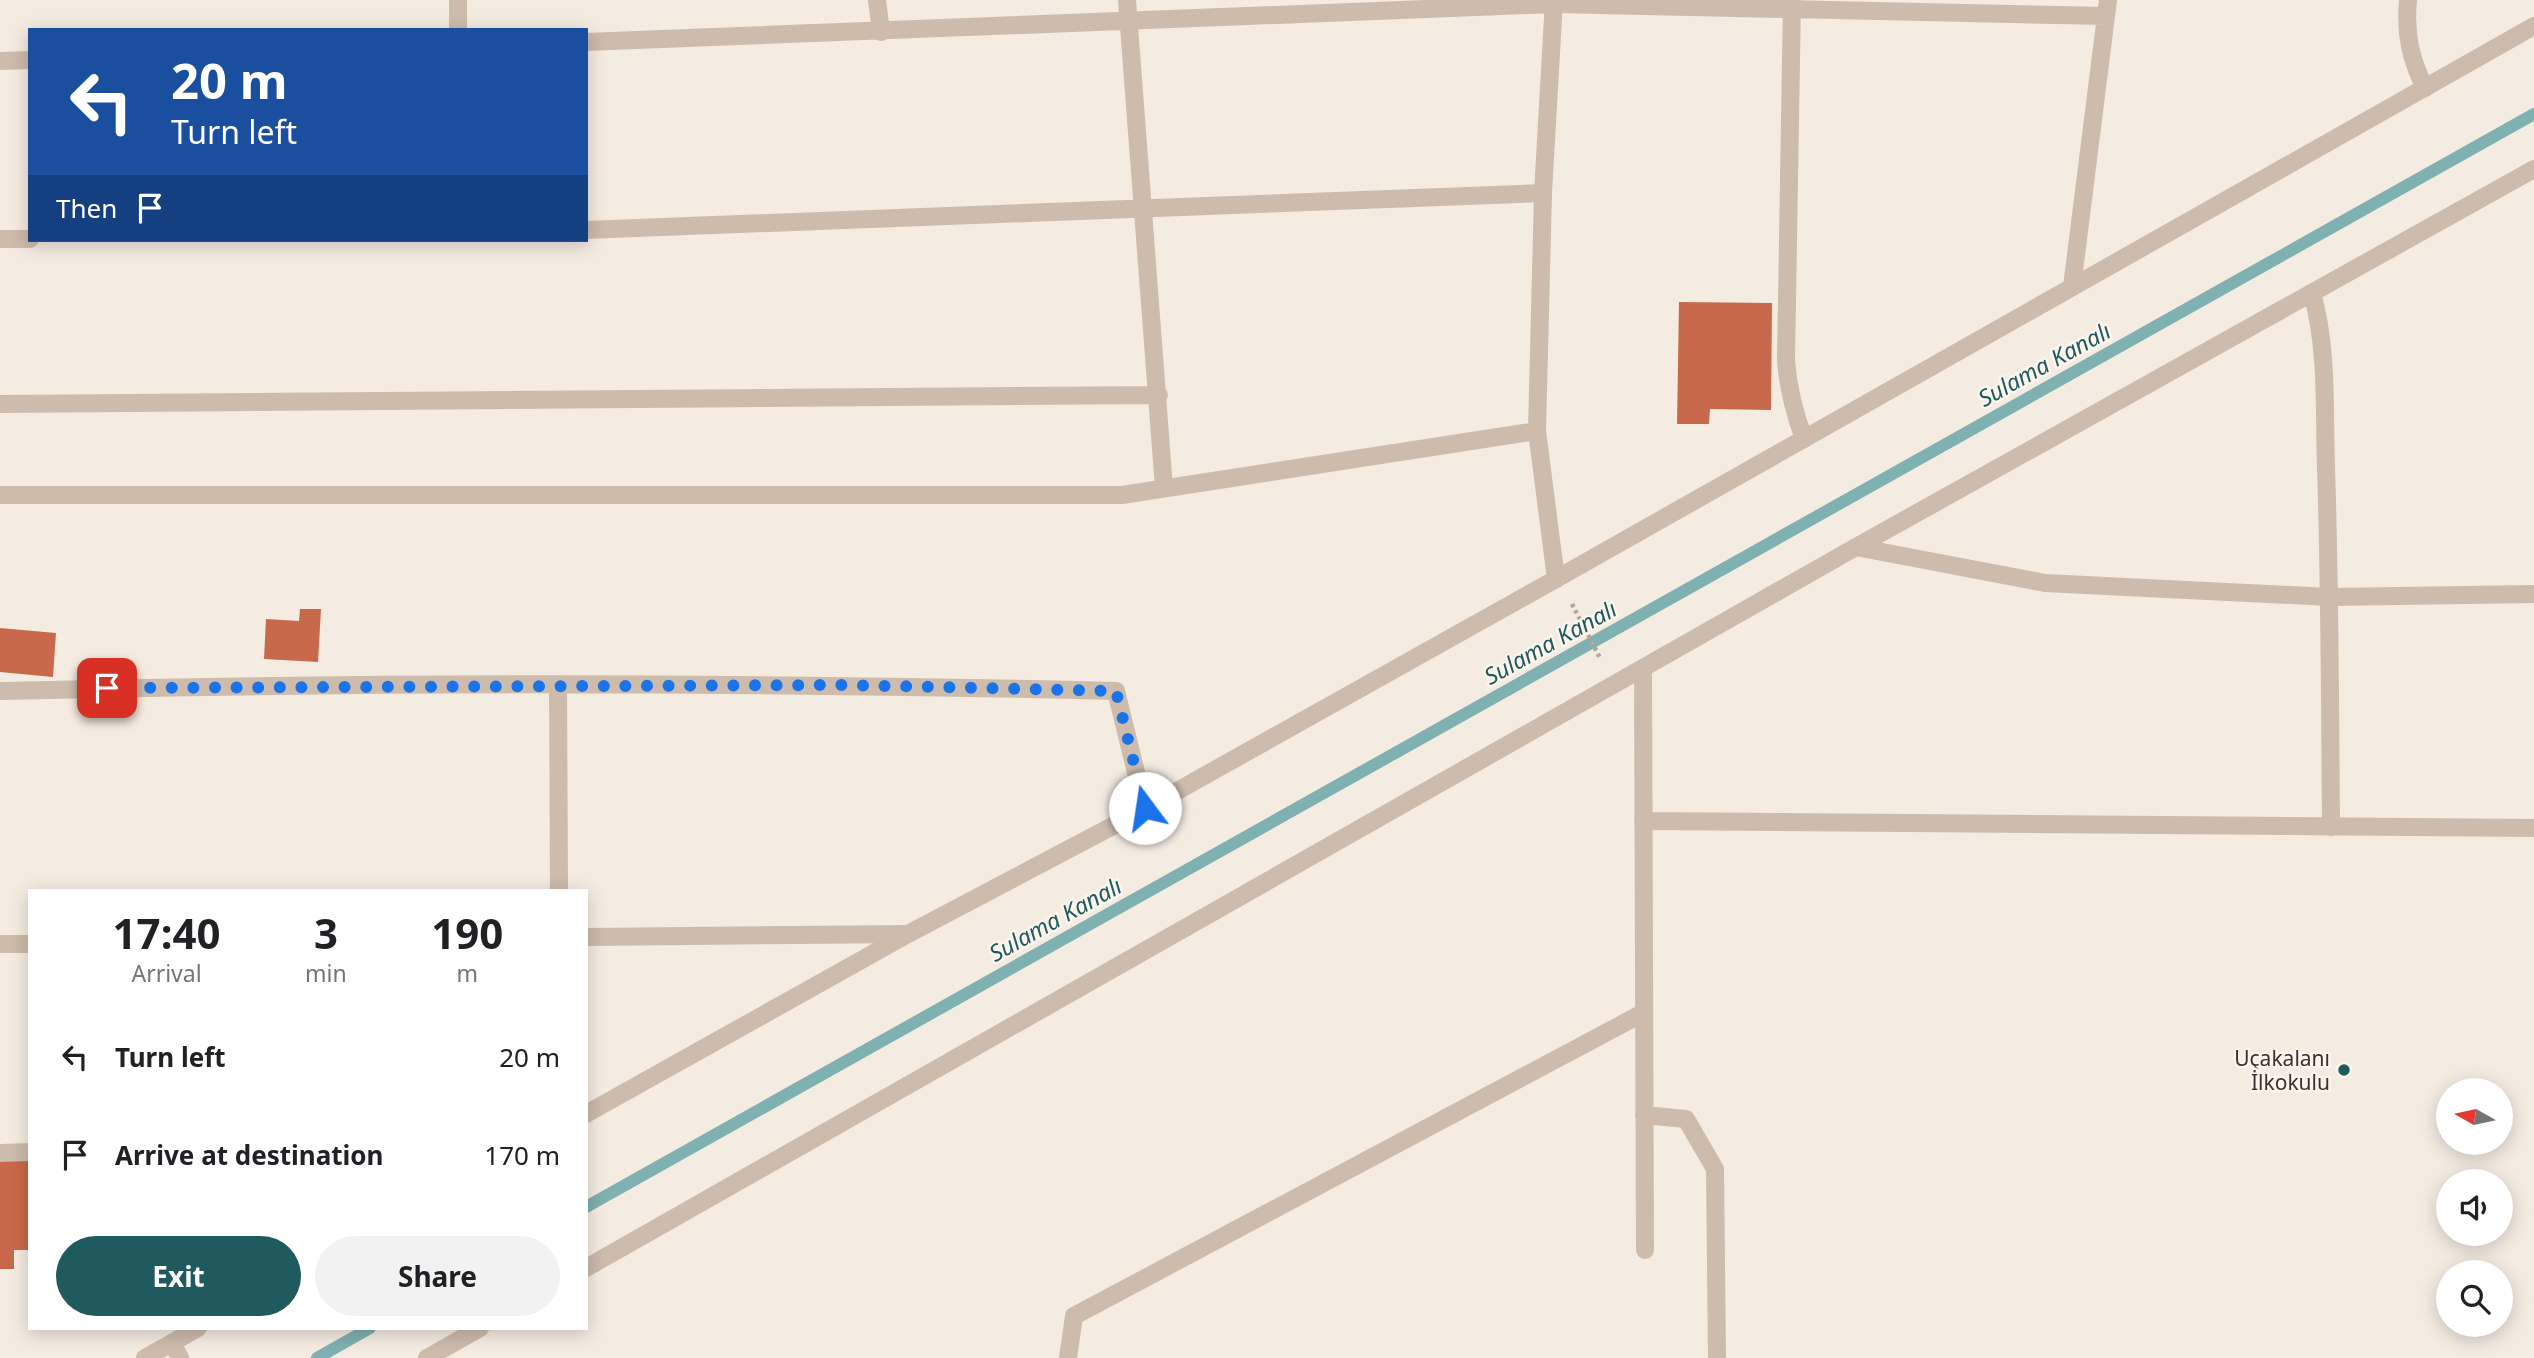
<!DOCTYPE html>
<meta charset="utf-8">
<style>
body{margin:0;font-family:"Noto Sans",sans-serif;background:#f2f2f2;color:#202124;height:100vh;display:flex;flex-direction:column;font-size:26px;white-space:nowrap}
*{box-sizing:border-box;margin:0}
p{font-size:23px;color:#757577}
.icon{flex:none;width:38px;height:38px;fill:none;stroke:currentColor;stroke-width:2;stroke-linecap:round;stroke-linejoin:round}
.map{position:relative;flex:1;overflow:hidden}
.sheet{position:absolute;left:28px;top:889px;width:560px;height:441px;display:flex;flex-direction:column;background:#fff;border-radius:0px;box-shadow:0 4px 18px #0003}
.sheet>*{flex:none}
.guide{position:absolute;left:28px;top:28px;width:560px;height:214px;border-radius:0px;box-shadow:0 4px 18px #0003;background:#1a4fa0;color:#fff;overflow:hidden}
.needle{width:46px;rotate:279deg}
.controls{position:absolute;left:2436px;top:1078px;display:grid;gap:14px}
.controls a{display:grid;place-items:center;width:77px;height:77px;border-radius:50%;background:#fff;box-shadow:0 4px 18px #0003;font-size:35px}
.pin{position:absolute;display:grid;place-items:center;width:60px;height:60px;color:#fff;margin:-30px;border-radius:14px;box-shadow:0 4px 10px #0006}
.me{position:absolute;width:77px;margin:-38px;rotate:346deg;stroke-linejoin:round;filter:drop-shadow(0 0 5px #0008)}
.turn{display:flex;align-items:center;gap:24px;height:147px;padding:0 28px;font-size:32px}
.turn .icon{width:91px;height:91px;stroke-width:2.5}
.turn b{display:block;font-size:49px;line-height:60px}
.then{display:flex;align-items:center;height:66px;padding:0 28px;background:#0003;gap:14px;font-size:26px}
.eta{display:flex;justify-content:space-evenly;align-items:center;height:119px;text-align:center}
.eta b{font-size:42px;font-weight:700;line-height:49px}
.action{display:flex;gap:14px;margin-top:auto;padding:14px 28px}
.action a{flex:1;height:80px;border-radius:42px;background:#1f5a5e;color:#fff;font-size:28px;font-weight:700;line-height:80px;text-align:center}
.action a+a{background:#f2f2f2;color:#202124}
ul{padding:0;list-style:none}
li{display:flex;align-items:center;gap:21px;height:98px;padding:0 28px}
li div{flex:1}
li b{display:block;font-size:26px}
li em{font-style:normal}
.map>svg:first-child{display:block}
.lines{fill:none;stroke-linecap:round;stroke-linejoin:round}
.stream{stroke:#7fb0b2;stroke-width:12}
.building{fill:#c8694b}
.path{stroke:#b9a596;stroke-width:4.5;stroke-dasharray:3.5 3.5;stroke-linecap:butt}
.service{stroke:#cdbbac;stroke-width:18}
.minor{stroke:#cdbbac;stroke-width:18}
.tertiary{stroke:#cdbbac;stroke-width:18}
.route{stroke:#1a73e8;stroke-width:12;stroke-dasharray:0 21.6}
.poi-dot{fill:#1f5a5e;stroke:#fbf5ee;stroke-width:2.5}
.labels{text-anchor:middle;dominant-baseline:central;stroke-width:5;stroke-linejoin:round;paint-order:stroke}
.poi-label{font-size:21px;fill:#3b302b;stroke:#fbf5ee;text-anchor:end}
.water-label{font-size:23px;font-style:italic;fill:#1f5a5e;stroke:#fbf5ee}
</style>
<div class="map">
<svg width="2534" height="1358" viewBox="0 0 2534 1358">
<rect width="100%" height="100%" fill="#f4ebe1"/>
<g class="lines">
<path class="stream" d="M586 1207 2534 114
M317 1358 370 1328"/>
</g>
<path class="building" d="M1679 302 1772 303 1771 410 1710 409 1709 424H1677Z
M300 609H321L318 662 264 659 266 619 299 621Z
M0 628 56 633 53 677 0 672Z
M0 1158H30V1250H14V1269H0Z"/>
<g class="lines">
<path class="path" d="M1572 604 1600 658"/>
<path class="service" d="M2312 293C2328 349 2324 411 2326 468 2330 588 2330 707 2331 827"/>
<path class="minor" d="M458 0V30
M877 0 881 32
M1127 0 1164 488
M1554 0 1543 193 1537 431 1556 579
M2408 0C2405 33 2410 58 2425 88
M1792 1 1786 360C1788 389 1794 412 1804 439
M586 42 1554 4 2106 16
M0 61 30 60
M586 230 1543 193
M0 239H30
M2072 287 2108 0
M0 404 1159 395
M0 495H1122L1537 431
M1856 547 2045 583 2330 597 2534 594
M1643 669 1645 1250
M558 685 559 891
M0 691C372 682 744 682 1116 691L1145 809
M1643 821 2534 828
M586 937 908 934
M0 944H30
M1644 1115 1686 1119 1715 1169 1717 1358
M0 1153 30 1152
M172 1343 180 1358
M1068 1358 1074 1316 1643 1013"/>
<path class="tertiary" d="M586 1114 908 934 1145 809 1556 579 2534 26
M586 1268 1856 547 2534 169
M145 1358 198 1328
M427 1358 480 1328"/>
</g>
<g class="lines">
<path class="route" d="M107 688 844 685 1116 691 1145 808"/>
</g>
<circle class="poi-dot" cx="2344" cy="1070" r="7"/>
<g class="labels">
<g class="poi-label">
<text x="2330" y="1058">Uçakalanı<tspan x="2330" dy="24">İlkokulu</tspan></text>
</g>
<g class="water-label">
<text transform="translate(2044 364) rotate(-29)">Sulama Kanalı</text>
<text transform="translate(1550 642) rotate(-29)">Sulama Kanalı</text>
<text transform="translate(1055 919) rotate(-29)">Sulama Kanalı</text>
</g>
</g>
</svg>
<div class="controls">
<a><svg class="needle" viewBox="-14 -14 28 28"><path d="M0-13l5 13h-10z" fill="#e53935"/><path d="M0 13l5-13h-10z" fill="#757577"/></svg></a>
<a><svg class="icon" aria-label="sound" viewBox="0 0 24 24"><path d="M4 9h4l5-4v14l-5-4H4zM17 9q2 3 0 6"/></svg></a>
<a><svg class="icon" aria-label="search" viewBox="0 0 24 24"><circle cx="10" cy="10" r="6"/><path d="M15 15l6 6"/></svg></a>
</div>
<div class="pin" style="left:107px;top:688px;background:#d93025"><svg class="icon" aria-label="arrive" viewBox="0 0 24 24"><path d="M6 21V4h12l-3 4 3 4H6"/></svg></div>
<svg class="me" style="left:1145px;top:808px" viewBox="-20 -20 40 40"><circle r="19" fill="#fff"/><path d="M0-13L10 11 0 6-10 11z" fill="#1a73e8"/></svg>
<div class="guide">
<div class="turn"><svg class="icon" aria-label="left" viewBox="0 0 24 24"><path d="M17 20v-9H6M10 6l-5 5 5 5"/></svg><div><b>20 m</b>Turn left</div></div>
<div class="then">Then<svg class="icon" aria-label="arrive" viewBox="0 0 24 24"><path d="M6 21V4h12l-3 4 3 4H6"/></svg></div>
</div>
<section class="sheet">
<div class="eta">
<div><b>17:40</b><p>Arrival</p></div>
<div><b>3</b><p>min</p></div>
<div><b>190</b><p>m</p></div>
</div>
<ul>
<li><svg class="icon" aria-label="left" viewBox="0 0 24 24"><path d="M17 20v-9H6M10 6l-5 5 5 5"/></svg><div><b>Turn left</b></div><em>20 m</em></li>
<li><svg class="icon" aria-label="arrive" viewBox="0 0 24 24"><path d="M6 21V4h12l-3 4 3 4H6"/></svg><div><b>Arrive at destination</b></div><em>170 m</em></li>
</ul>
<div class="action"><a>Exit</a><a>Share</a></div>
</section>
</div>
